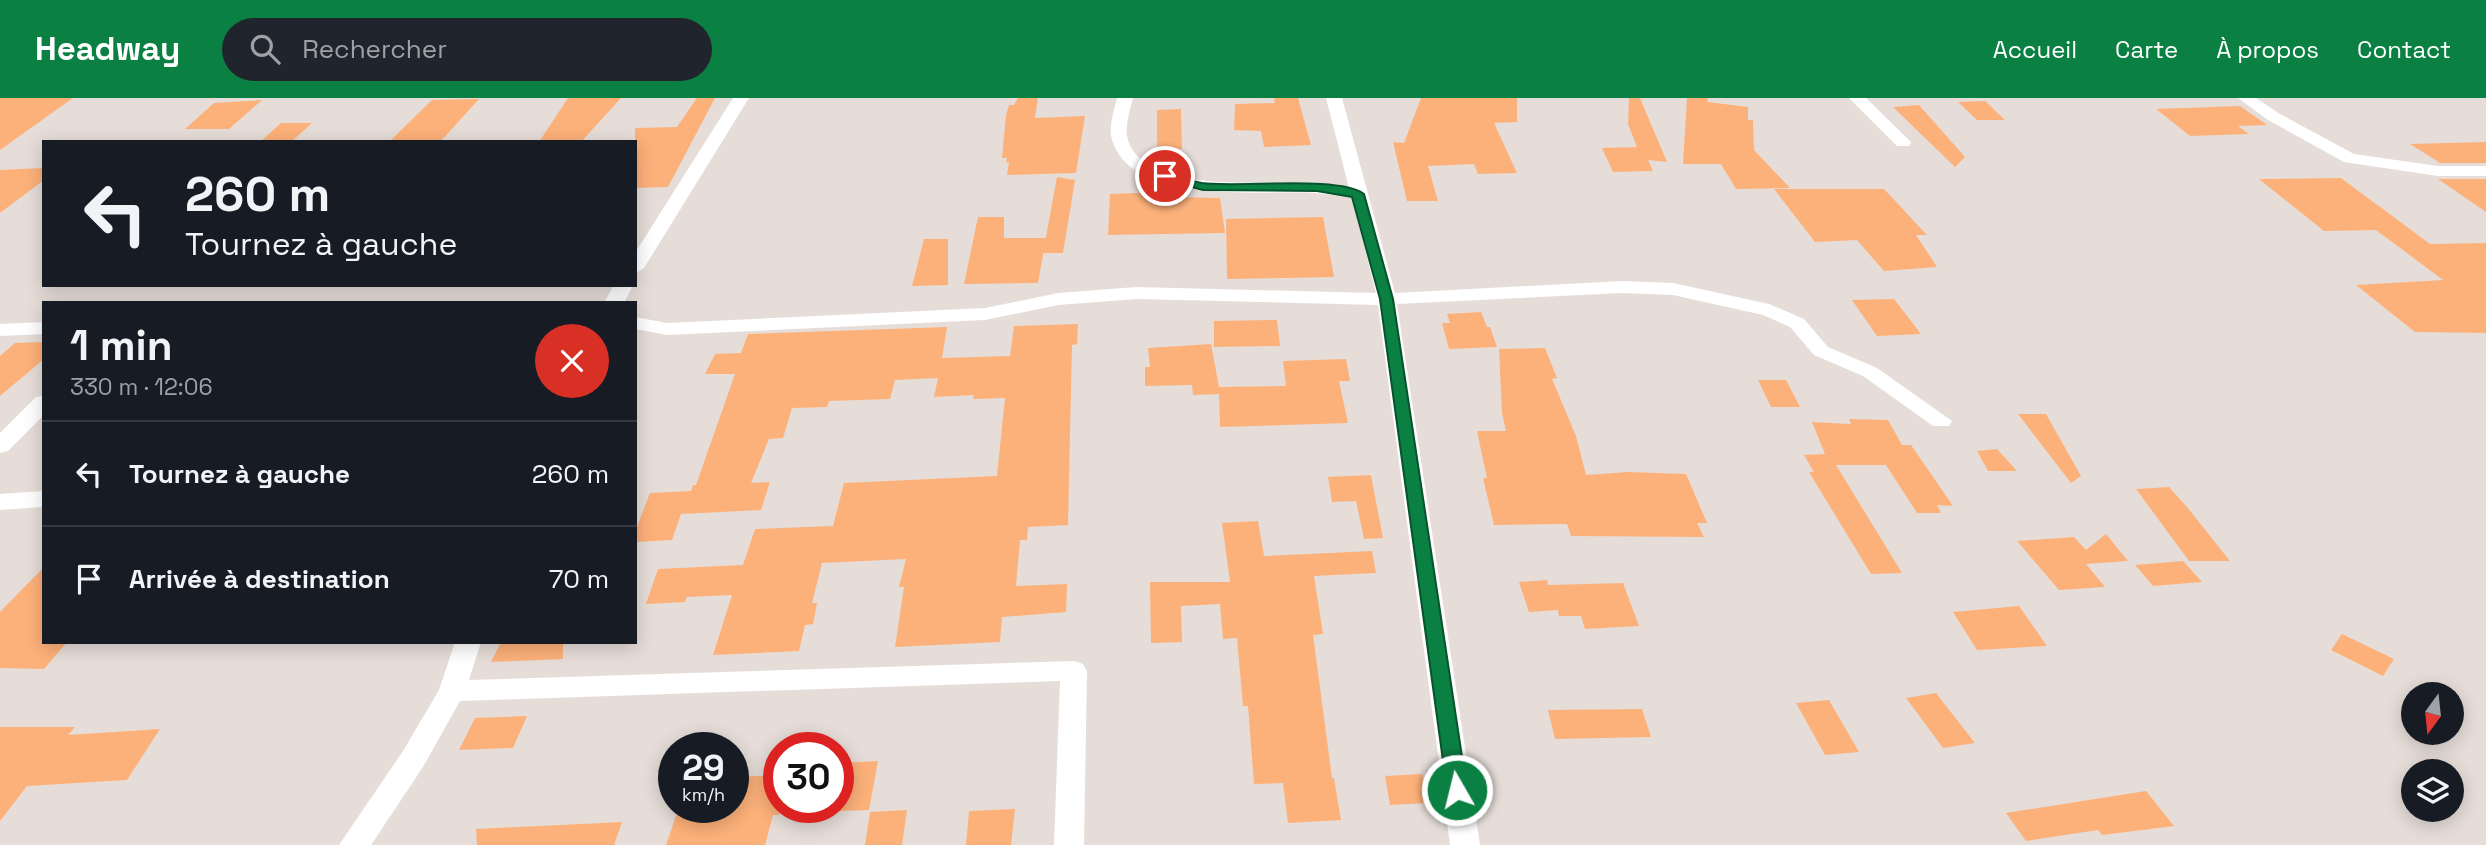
<!DOCTYPE html>
<html lang="fr">
<meta charset="utf-8">
<style>
body{margin:0;font-family:"Space Grotesk",sans-serif;background:#20242c;color:#f1f3f6;height:100vh;display:flex;flex-direction:column;font-size:26px;white-space:nowrap}
*{box-sizing:border-box;margin:0}
p{font-size:23px;color:#9ea1a6}
.icon{flex:none;width:38px;height:38px;fill:none;stroke:currentColor;stroke-width:2;stroke-linecap:round;stroke-linejoin:round}
.map{position:relative;flex:1;overflow:hidden}
.drawer{position:absolute;left:42px;top:203px;width:595px;height:343px;display:flex;flex-direction:column;background:#171b24;border-radius:0px;box-shadow:0 4px 18px #0003}
.drawer>*{flex:none}
.guide{position:absolute;left:42px;top:42px;width:595px;height:147px;border-radius:0px;box-shadow:0 4px 18px #0003;background:#171b24;color:#f1f3f6;overflow:hidden}
.needle{width:46px;rotate:195deg}
.controls{position:absolute;left:2401px;top:584px;display:grid;gap:14px}
.controls a{display:grid;place-items:center;width:63px;height:63px;border-radius:50%;background:#171b24;box-shadow:0 4px 18px #0003;font-size:35px}
.speed{position:absolute;left:658px;top:634px;display:flex;gap:14px;font-size:35px;font-weight:700;text-align:center}
.speed>*{display:grid;place-content:center;width:91px;height:91px;border-radius:50%;background:#171b24;box-shadow:0 4px 18px #0003;line-height:1}
.speed small{font-size:18px;font-weight:400}
.speed .limit{border:10px solid #d22;background:#fff;color:#111}
.pin{position:absolute;display:grid;place-items:center;width:60px;height:60px;color:#fff;margin:-30px;border:4px solid #fff;border-radius:50%;box-shadow:0 2px 7px #0007}
.me{position:absolute;width:77px;margin:-38px;rotate:352deg;stroke-linejoin:round;filter:drop-shadow(0 0 5px #0008)}
.turn{display:flex;align-items:center;gap:24px;height:147px;padding:0 28px;font-size:32px}
.turn .icon{width:91px;height:91px;stroke-width:2.5}
.turn b{display:block;font-size:49px;line-height:60px}
.round{display:grid;place-items:center;flex:none;width:74px;height:74px;border-radius:37px;background:#20242c}
.overview{display:flex;align-items:center;justify-content:space-between;height:119px;padding:0 28px}
h1{font-size:42px;font-weight:700;line-height:52px}
ul{padding:0;list-style:none}
li{display:flex;align-items:center;gap:21px;height:105px;padding:0 28px;border-top:2px solid #363941}
li div{flex:1}
li b{display:block;font-size:26px}
li em{font-style:normal}
header{display:flex;align-items:center;gap:42px;box-sizing:border-box;height:98px;padding:0 35px;background:#0b8043;color:#fff}
header strong{font-size:33px}
nav{display:flex;gap:38px;margin-inline-start:auto;font-size:24px}
.search{width:490px;height:63px;background:#20242c;display:flex;align-items:center;gap:18px;box-sizing:border-box;padding:0 24px;border-radius:38px;color:#9ea1a6;font-size:26px}
.map>svg:first-child{display:block}
.building{fill:#fdb17a}
.lines{fill:none;stroke-linecap:round;stroke-linejoin:round}
.minor{fill:#fff;fill-rule:evenodd}
.route{fill:#0b8043;stroke:#07532c;stroke-width:2}
</style>
<header>
<strong>Headway</strong>
<div class="search"><svg class="icon" aria-label="search" viewBox="0 0 24 24"><circle cx="10" cy="10" r="6"/><path d="M15 15l6 6"/></svg>Rechercher</div>
<nav><a>Accueil</a><a>Carte</a><a>À propos</a><a>Contact</a></nav>
</header>
<div class="map">
<svg width="2486" height="747" viewBox="0 0 2486 747">
<rect width="100%" height="100%" fill="#e6ddd8"/>
<path class="building" d="M0 0H73L0 52Z
M568 0H621L581 44H539Z
M697 0H715L668 89 635 90V30L677 29Z
M1018 0H1038L1035 20 1085 18 1076 75 1007 77 1009 64H1006L1007 60H1002L1006 17 1009 7H1014Z
M1274 0H1298L1311 47 1264 49 1261 33 1234 32 1235 6 1275 5Z
M1421 0H1517V24L1494 25 1517 75 1478 76 1474 66 1428 68 1438 103H1407L1393 44 1404 45Z
M1629 0H1640L1667 64 1648 62 1653 73 1613 74 1602 50 1637 49 1628 26Z
M1687 0H1707L1708 4 1748 9V22H1753L1754 52 1790 90 1736 91 1721 66H1683Z
M479 1 440 44 390 43 432 2Z
M262 2 229 31H185L214 5Z
M1985 3 2005 22H1977L1958 4Z
M1919 7 1965 59 1955 69 1893 9Z
M2240 8 2267 27 2238 28 2249 36 2190 38 2156 11Z
M1181 11 1182 51 1157 52V12Z
M281 25H312L291 44H260Z
M2486 44V65H2440L2410 46Z
M44 70V82L0 115V72Z
M1057 79 1075 82 1063 155H1043Z
M2341 80 2430 146 2486 145V235L2415 234 2356 187 2443 182 2376 132 2324 133 2259 81Z
M2438 81H2486V114Z
M1774 91H1884L1927 137H1916L1937 169 1884 173 1857 142 1815 144Z
M1163 94 1164 99 1220 100 1225 135 1108 137 1110 96Z
M978 119H1004V140H1046L1038 185 964 186Z
M1323 119 1334 179 1227 181 1226 121Z
M924 141H948V187L912 188Z
M1894 201 1921 236 1877 238 1852 202Z
M1481 214 1487 229H1490L1497 249 1449 251 1442 225H1450L1447 216Z
M1277 222 1280 248 1214 249V223Z
M1078 226 1077 246 1072 247 1068 427 1028 429 1027 442H1020L1016 488 1067 486 1066 514 1002 519 1000 544 895 549 904 489H899L906 461 822 465 812 505H817L813 526 805 527 799 553 713 557 732 497 687 499 685 504 646 506 658 471 743 467 755 431 833 428 844 385 997 378 1005 300 973 301 974 297 934 299 938 280 895 282 890 301 829 303 827 309 792 310 783 340 769 341 751 385 770 384 761 412 681 416 672 442 635 444V434L650 395 691 393 693 387H696L735 276H705L715 256 741 255 748 236 947 229 942 260 1010 258 1014 228Z
M44 244V261L0 298V258L15 245Z
M1211 246 1219 289 1286 288 1283 263 1346 261 1350 283H1339L1348 325 1220 329 1219 296 1193 297 1192 287 1145 288V269H1150L1148 250Z
M1545 250 1557 280 1552 281 1576 338 1586 377 1628 374 1686 376 1707 425H1697L1704 439 1571 438 1567 426 1494 427 1483 380H1487L1477 333H1506L1502 315 1499 251Z
M1758 282H1786L1800 309H1771Z
M2018 316H2046L2081 378 2071 385Z
M1849 321 1888 322 1902 347H1911L1953 408 1937 407 1941 415H1917L1886 367H1836L1902 475 1871 476 1809 374H1814L1804 357 1825 356 1812 324 1851 326Z
M1997 351 2017 373H1988L1977 353Z
M1371 377 1383 440 1364 441 1356 403 1332 404 1328 379Z
M2169 389 2187 409 2230 463H2189L2136 391Z
M1258 423 1264 458 1372 453 1376 475 1314 478 1323 536 1313 537 1332 680H1334L1341 722 1288 725 1283 685 1254 686 1248 608H1243L1237 540 1223 541 1220 506 1181 508 1182 544 1151 545 1150 484H1230L1222 425Z
M2106 436 2128 463 2086 466 2105 489 2059 492 2017 443 2074 439 2086 452Z
M2183 463 2202 484 2153 488 2135 467Z
M44 469V544H67L44 571 0 570V514Z
M1547 482 1548 487 1623 485 1639 528 1585 531 1581 518H1559L1558 512 1529 514 1519 484Z
M2019 508 2047 548 1977 552 1953 514Z
M2342 536 2394 561 2383 578 2331 552Z
M501 544H563V561L491 564Z
M1936 595 1975 645 1943 650 1906 600Z
M1829 602 1859 654 1825 657 1796 605Z
M1642 611 1651 639 1555 641 1548 612Z
M527 618 513 650 459 652 475 620Z
M0 629H75L68 637 160 631 127 682 27 688 0 723Z
M878 663 869 712 838 713V665Z
M1422 676 1428 705 1390 707 1385 678Z
M779 677V717H773L765 747H666L679 709H733V679Z
M2146 693 2174 728 2102 737 2098 732 2026 743 2006 715Z
M1015 711 1011 747H966L969 713Z
M907 712 902 747H865L870 714Z
M622 724 614 747H477L476 731Z"/>
<g class="lines">
<path class="minor" d="M733 0H749L644 170 635 176V155Z
M1117 0H1133C1130 13 1124 29 1128 42 1146 99 1272 81 1317 85 1328 86 1338 88 1349 90L1326 0H1342L1395 195 1622 183 1673 185 1769 206 1804 221 1828 249 1877 270 1952 323 1949 328H1933L1863 278 1814 257 1790 229 1763 217 1673 197 1622 195 1397 206 1480 747H1450L1378 207 1136 201 1058 207 985 222 667 237 635 231V219L667 225 985 210 1058 195 1136 189 1376 195 1352 100C1339 98 1327 96 1314 95 1262 92 1132 108 1112 42 1108 29 1114 13 1117 0Z
M1849 0H1866L1909 42 1911 45 1909 48H1897Z
M2238 0H2256L2280 16 2354 56 2438 68H2486V78H2438L2344 64 2268 22Z
M614 187H633L624 205H604Z
M44 224V236L0 238V226Z
M44 298V317L8 353 0 355V335L36 299Z
M44 393V409L0 412V396Z
M455 544H481L469 582 1074 563 1083 566 1087 573 1084 747H1054L1060 583 460 603 423 669 371 747H339L403 653 439 592Z"/>
</g>
<path class="route" d="M1165 75C1177 78 1190 83 1202 85 1237 90 1340 77 1364 96L1393 201 1467 692 1464 698 1457 701 1450 698 1447 692 1380 201 1352 99 1317 93 1203 92 1161 81V76Z"/>
</svg>
<div class="controls">
<a><svg class="needle" viewBox="-14 -14 28 28"><path d="M0-13l5 13h-10z" fill="#e53935"/><path d="M0 13l5-13h-10z" fill="#9ea1a6"/></svg></a>
<a><svg class="icon" aria-label="layers" viewBox="0 0 24 24"><path d="M12 4l9 5-9 5-9-5zM3 14l9 5 9-5"/></svg></a>
</div>
<div class="speed"><div>29<small>km/h</small></div><div class="limit">30</div></div>
<div class="pin" style="left:1165px;top:78px;background:#d93025"><svg class="icon" aria-label="arrive" viewBox="0 0 24 24"><path d="M6 21V4h12l-3 4 3 4H6"/></svg></div>
<svg class="me" style="left:1457px;top:692px" viewBox="-20 -20 40 40"><circle r="17" fill="#0b8043" stroke="#fff" stroke-width="3"/><path d="M0-11L8 9 0 5-8 9z" fill="#fff"/></svg>
<div class="guide">
<div class="turn"><svg class="icon" aria-label="left" viewBox="0 0 24 24"><path d="M17 20v-9H6M10 6l-5 5 5 5"/></svg><div><b>260 m</b>Tournez à gauche</div></div>
</div>
<section class="drawer">
<div class="overview"><div><h1>1 min</h1><p>330 m · 12:06</p></div><a class="round" style="background:#d93025;color:#fff"><svg class="icon" aria-label="close" viewBox="0 0 24 24"><path d="M6 6l12 12M18 6L6 18"/></svg></a></div>
<ul>
<li><svg class="icon" aria-label="left" viewBox="0 0 24 24"><path d="M17 20v-9H6M10 6l-5 5 5 5"/></svg><div><b>Tournez à gauche</b></div><em>260 m</em></li>
<li><svg class="icon" aria-label="arrive" viewBox="0 0 24 24"><path d="M6 21V4h12l-3 4 3 4H6"/></svg><div><b>Arrivée à destination</b></div><em>70 m</em></li>
</ul>
</section>
</div>
